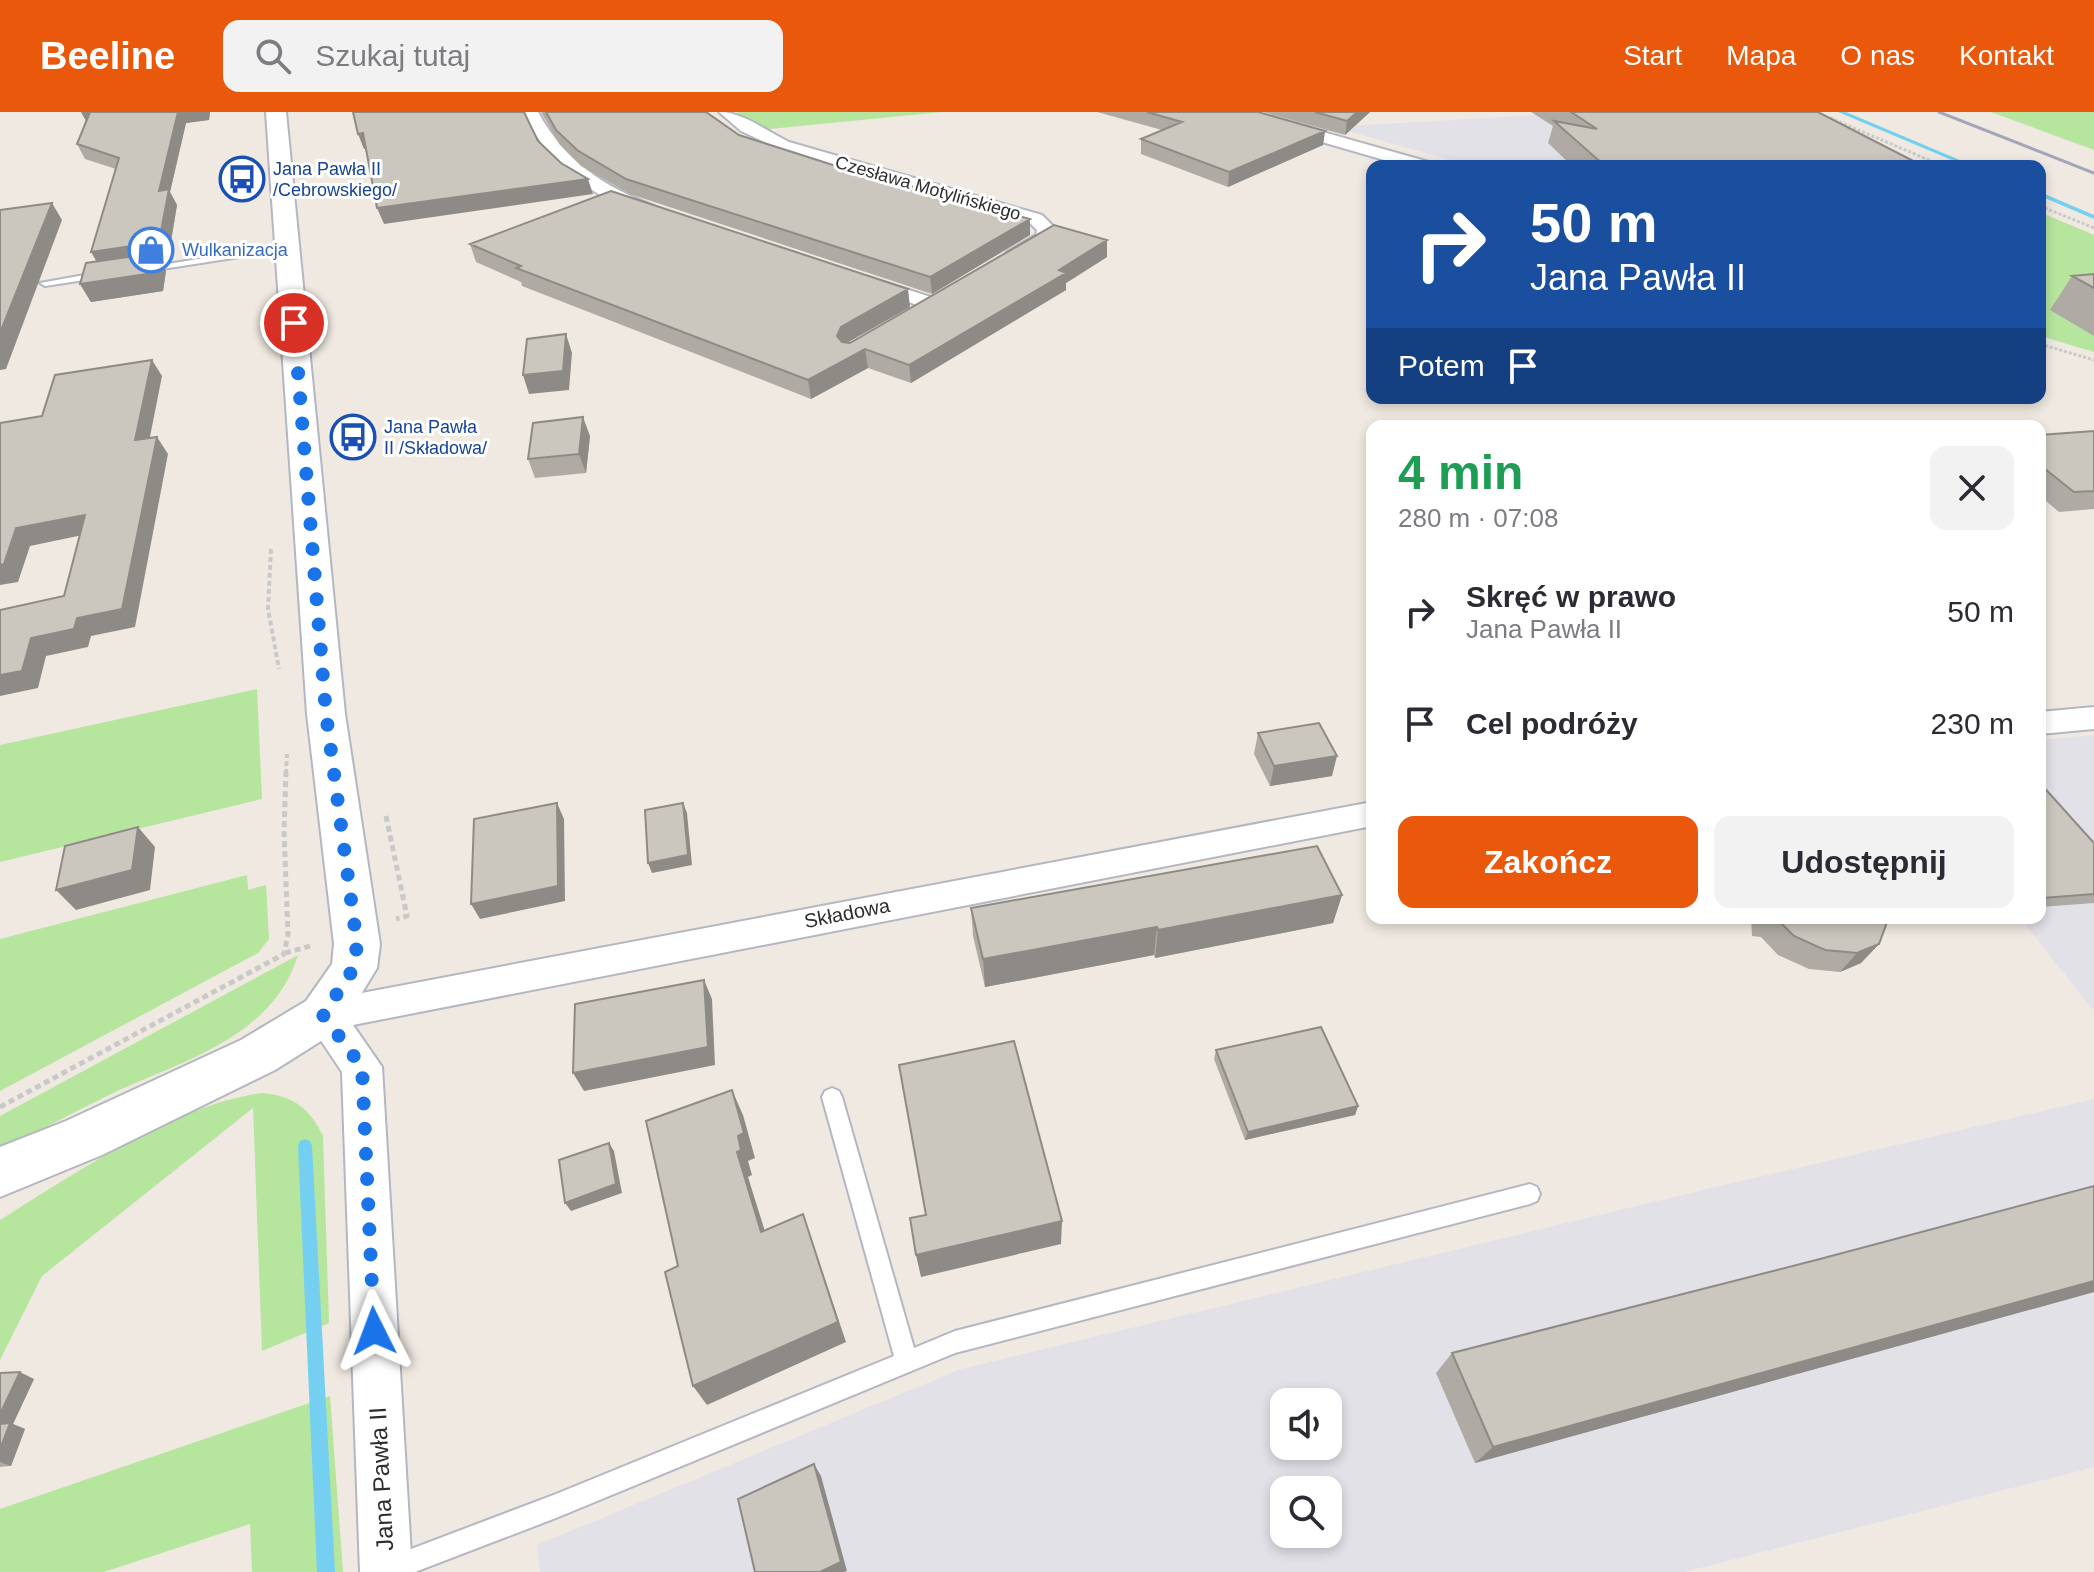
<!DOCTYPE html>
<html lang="pl">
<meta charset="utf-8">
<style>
body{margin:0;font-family:Arial,sans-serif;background:#f2f2f3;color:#2b2b33;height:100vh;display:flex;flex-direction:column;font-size:30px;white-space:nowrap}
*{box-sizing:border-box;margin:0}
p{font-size:26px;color:#7c7c81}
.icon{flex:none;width:44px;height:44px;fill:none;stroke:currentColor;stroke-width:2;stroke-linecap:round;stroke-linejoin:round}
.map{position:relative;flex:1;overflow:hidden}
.sheet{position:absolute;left:1366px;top:308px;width:680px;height:504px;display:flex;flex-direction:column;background:#fff;border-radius:16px;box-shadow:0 4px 12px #0003}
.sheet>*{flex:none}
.hud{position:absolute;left:1366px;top:48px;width:680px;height:244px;border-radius:16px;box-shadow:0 4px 12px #0003;background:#1a4fa0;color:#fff;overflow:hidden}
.fabs{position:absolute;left:1270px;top:1276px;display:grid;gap:16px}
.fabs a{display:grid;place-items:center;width:72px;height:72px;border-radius:16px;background:#fff;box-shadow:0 4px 12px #0003;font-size:40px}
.pin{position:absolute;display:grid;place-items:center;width:68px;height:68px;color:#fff;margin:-34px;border:4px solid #fff;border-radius:50%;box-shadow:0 2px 8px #0007}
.me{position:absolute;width:88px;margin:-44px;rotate:357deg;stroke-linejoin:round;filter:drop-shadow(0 0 6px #0008)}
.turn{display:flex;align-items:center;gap:28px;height:168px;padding:0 32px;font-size:36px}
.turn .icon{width:104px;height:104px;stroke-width:2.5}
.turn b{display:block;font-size:56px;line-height:68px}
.then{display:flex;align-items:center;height:76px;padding:0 32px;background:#0003;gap:16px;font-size:30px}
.round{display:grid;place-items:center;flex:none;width:84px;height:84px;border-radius:16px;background:#f2f2f3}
.head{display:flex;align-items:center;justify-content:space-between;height:136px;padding:0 32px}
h1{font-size:48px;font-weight:700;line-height:60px;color:#1e9e55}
.button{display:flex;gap:16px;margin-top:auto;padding:16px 32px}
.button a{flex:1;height:92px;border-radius:16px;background:#ea580c;color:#fff;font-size:32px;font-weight:700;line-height:92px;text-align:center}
.button a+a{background:#f2f2f3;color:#2b2b33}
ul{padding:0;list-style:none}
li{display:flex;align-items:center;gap:24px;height:112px;padding:0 32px}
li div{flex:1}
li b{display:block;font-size:30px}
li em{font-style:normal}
header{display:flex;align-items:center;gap:48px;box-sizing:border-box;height:112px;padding:0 40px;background:#ea580c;color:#fff}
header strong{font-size:38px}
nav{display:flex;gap:44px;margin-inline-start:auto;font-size:28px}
.search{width:560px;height:72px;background:#f2f2f3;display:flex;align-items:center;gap:20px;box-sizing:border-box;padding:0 28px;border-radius:16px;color:#7c7c81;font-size:30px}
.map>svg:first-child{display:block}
.industrial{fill:#e3e1e8;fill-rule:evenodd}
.green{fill:#b6e59e}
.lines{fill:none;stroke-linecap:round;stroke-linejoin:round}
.stream{fill:#75cff0;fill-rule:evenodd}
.service-casing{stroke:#b4b7c1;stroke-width:4}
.minor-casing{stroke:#b4b7c1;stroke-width:4}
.tertiary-casing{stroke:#b4b7c1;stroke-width:4}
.path-far2{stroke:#c9c9c9;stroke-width:3;stroke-dasharray:3 2;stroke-linecap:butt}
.path-far1{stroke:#c9c9c9;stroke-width:4;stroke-dasharray:5 3;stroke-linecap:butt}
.path{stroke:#c9c9c9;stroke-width:5;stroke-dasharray:6 4;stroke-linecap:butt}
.service{fill:#fff;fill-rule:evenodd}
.minor{fill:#fff;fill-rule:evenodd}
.tertiary{fill:#fff;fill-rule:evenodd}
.rail{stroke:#a3a6b8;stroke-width:3}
.wall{fill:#afaba4}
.shaded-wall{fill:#8e8b86}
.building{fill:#cbc7bf;stroke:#8e8b86;stroke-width:2}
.route{stroke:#1a73e8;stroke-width:14;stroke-dasharray:0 25.2}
.labels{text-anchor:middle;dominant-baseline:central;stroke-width:6;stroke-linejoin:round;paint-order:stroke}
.far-transit-label{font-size:18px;fill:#164399;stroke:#fff;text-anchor:start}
.far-street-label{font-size:18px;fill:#2e2e2e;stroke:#fff}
.far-shop-label{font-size:18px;fill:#366cbe;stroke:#fff;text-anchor:start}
.street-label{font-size:20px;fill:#2e2e2e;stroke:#fff}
.near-street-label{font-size:24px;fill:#2e2e2e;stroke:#fff}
</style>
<header>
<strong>Beeline</strong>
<div class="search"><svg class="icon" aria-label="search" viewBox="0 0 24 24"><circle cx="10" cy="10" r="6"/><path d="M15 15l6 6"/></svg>Szukaj tutaj</div>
<nav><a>Start</a><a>Mapa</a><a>O nas</a><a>Kontakt</a></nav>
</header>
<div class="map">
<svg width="2094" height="1460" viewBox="0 0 2094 1460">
<rect width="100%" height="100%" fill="#efe9e1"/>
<path class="industrial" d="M1590 0 1898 54H1523L1504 48 1457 50 1344 18 1347 14Z
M2094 623V899L2020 806H2040V628Z
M2094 987V1355L1684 1460H540L537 1433 961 1257 1711 1076ZM1284 1290H1328V1334H1284ZM1284 1378H1328V1422H1284Z"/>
<path class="green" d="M737 0H942L759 18Z
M1991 0H2094V38Z
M2040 100 2094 123V240L2040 224Z
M257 577 262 687 0 750V633Z
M247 763 248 778 266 773 269 827 258 841 0 979V827Z
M298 843C272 927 181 949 109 983 72 1001 36 1020 0 1039V1004Z
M263 981C294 984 310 997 323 1024L329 1211 262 1239 253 996 42 1164 0 1248V1108C72 1063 180 990 263 981Z
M330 1284 343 1460H252L250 1412 104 1460H0V1397Z"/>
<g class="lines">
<path class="stream" d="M1838 0H1846L1974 54H1966Z
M2040 80 2094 103V107L2040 84Z
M305 1027 310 1029 312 1034 335 1460H317L298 1034 300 1029Z"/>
<g class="service-casing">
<path id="service" d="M288 132 291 133V137L143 160 138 157Z
M101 160 104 161V165L45 174 40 171Z
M832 976 839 979 842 985 914 1236 955 1219 1530 1072 1537 1075 1540 1082 1537 1089 1530 1092 955 1241 556 1406 415 1460H380L382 1448 556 1382 894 1244 822 985 825 979Z"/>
</g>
<g class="minor-casing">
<path id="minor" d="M522 0H538C565 49 603 74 654 94L657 98 654 102C644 104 635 99 625 95 577 75 546 45 522 0Z
M719 0C743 0 766 19 789 30L1042 103 1056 117C1051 133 1025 152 1007 148L1004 144 1007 140 1036 123 1037 118 1030 111 777 36 741 19Z
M1227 0H1252L1429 50 1431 54H1405L1229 3Z
M865 164 940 188 943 192 933 198 858 174 855 170 858 166Z
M2094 595V617L2040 622V600Z
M1372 690V714L353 913 382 955 412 1460H360L342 960 304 903 309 891Z"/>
</g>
<g class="tertiary-casing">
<path id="tertiary" d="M266 0H286L345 602 380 832 377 856 340 917 275 958 102 1043 0 1085V1035L66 1009 241 928 306 889 332 852 334 832 307 602Z"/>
</g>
<path class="path-far2" d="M1830 6 1943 54
M2040 94 2094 116
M2040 232 2094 248"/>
<path class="path-far1" d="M271 437 268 497 279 557
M286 662 287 642"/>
<path class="path" d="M386 704 407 804 396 807
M285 841 314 833
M0 995 284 842 288 823 284 719 286 660"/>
<use href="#service" class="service"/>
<use href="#minor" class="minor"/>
<use href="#tertiary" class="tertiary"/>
<path class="rail" d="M1939 0 2094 61"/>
</g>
<path class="wall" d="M81 0H210L209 8 186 11 170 80 177 93 168 147 160 148 166 159 163 179 91 190 80 172 97 150 116 57 85 47 77 32 86 8Z
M541 0H706L739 23 833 53 1030 107V123L932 182 630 82 581 54 560 33Z
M1097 0H1258L1325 19 1323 33 1228 75 1141 42V27L1162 18Z
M1263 0H1370L1345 23Z
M1531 0H1818L1923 54H1572L1548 31 1553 14Z
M1107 128V145L1066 171V178L911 271 868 256 811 287 522 174 521 170 476 150 470 132 910 195 847 231H850Z
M2094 162V224L2050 198 2072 164Z
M2094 319V397L2059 400 2040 384V323Z
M590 324 586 361 535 366 528 347Z
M1258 621 1332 664 1270 674 1254 642Z
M2040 671 2094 731V791L2040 795Z
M1342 783 1333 811 1155 846 1154 843 985 875 973 824 971 796Z
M1751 806H1883L1879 832 1861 851 1840 860 1809 857 1778 843 1761 825 1752 824Z
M1216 938 1358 994 1355 1003 1245 1028 1214 947Z
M2094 1074V1180L1475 1351 1436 1261 1452 1241 1820 1147Z
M0 1261 34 1267 13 1312 25 1317 11 1354 0 1355Z"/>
<path class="shaded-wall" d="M81 0H97L86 9Z
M178 0H210L209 8 186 11 170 80 177 93 168 147 160 148 166 159 163 179 91 190 80 172 101 157 91 140 159 79Z
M1357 0H1370L1345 23 1347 9Z
M1325 19 1323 33 1228 75 1229 60Z
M363 21 369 36 364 37 358 22Z
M588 67 593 82 384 112 377 96Z
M52 91 62 108 6 257 0 258V221Z
M1030 107V123L932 182 930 165Z
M1107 128V145L1066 171V178L911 271 909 253Z
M908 177 910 195 843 233 837 224 841 215Z
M566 222 572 241 569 278 529 282 523 263Z
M865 237 868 256 811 287 808 268Z
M152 248 162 264 146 345 135 328Z
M583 305 590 324 586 361 579 342Z
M157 325 168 342 135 515 91 524 88 535 46 544 38 576 0 584V563L31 526 77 506Z
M85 403 97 420 30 434 18 470 0 473V453L16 416Z
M1337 644 1332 664 1270 674 1274 654Z
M557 691 564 707 565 789 480 807 471 792Z
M683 691 687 701 692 753 652 761 648 751Z
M138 715 155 735 150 778 76 798 56 778Z
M1342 783 1333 811 1155 846 1158 818Z
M1157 815 1154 843 985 875 983 847Z
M1879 832 1861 851 1840 860 1857 841Z
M704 868 712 887 715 953 584 979 573 961Z
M732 978 743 1003 755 1046 748 1049 752 1063 748 1065 772 1142 761 1120 737 1040 738 1024Z
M1358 994 1355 1003 1245 1028 1248 1020Z
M609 1031 614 1039 622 1081 571 1099 565 1091Z
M803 1102 846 1230 707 1293 693 1274Z
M1062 1109 1061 1132 921 1165 916 1143Z
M2094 1169V1180L1475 1351 1493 1335Z
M20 1260 34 1267 13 1312 25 1317 11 1354 0 1350V1302Z
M814 1352 821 1364 847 1459 844 1460H820Z"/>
<path class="building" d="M90 0H178L159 79 169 77 159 130 91 140 119 46 77 32Z
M353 0H524L538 29 561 51 588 67 377 96 363 21 358 22Z
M546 0H706L739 23 833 53 1030 107 930 165 626 67 577 38 556 18Z
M1147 0H1258L1325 19 1229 60 1141 27 1182 10Z
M1315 0H1357L1347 9Z
M1571 0H1818L1923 54H1605L1554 9 1597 17Z
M611 79 908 177 841 215 837 224 842 230 850 231 1054 113 1107 128 1059 158 1066 161 909 253 865 237 808 268 516 156 521 154 470 132Z
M52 91 0 221V98Z
M156 141 153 161 80 172 86 151Z
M2094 162V176L2072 164Z
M566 222 563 259 523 263 527 227Z
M152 248 135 328 157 325 122 497 77 506 74 517 31 526 22 559 0 563V498L64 484 85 403 16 416 4 452 0 453V311L42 304 55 263Z
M583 305 579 342 528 347 533 311Z
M2094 319V379L2074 380 2040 353V323Z
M1319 611 1337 644 1274 654 1258 621Z
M2040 671 2094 731V782L2042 786 2040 783Z
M557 691 558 774 471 792 474 707Z
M683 691 688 743 648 751 645 698Z
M138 715 132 758 56 778 65 734Z
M1317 734 1342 783 1158 818 1157 815 983 847 971 796Z
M1776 806H1883L1886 813 1879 832 1857 841 1825 838 1794 824Z
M704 868 708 935 573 961 575 892Z
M1321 915 1358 994 1248 1020 1216 938Z
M1014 929 1062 1109 916 1143 910 1106 926 1103 899 953Z
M732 978 744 1021 738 1024 741 1038 737 1040 761 1120 803 1102 838 1210 693 1274 665 1160 678 1154 646 1009Z
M609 1031 616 1072 565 1091 559 1048Z
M2094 1074V1169L1493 1335 1452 1241 1820 1147Z
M20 1260 0 1302V1261Z
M10 1311 0 1337V1312Z
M814 1352 841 1450 820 1460H755L738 1387Z"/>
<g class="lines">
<path class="route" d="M294 211 326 602 357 832 354 856 323 903 362 955 374 1219"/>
</g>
<defs>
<g id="bus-ring" transform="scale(2.3)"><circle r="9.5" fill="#fff" stroke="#1a4fb4" stroke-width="1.5"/><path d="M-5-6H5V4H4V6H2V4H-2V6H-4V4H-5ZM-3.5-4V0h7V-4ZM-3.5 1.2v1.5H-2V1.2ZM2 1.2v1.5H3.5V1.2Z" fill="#1a4fb4"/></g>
<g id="shop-ring" transform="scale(2.3)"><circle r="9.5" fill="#fff" stroke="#3f7fe0" stroke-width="1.5"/><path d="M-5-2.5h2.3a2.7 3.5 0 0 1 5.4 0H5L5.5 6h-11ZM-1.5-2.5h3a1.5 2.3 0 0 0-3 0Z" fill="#3f7fe0"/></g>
</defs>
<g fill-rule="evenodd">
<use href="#bus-ring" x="242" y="67"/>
<use href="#shop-ring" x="151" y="138"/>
<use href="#bus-ring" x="353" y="325"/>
</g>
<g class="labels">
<g class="far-transit-label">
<text x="273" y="57">Jana Pawła II<tspan x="273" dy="21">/Cebrowskiego/</tspan></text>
<text x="384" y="315">Jana Pawła<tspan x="384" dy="21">II /Składowa/</tspan></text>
</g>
<g class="far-street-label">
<text transform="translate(928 76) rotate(16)">Czesława Motylińskiego</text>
</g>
<g class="far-shop-label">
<text x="182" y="138">Wulkanizacja</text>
</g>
<g class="street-label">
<text transform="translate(847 801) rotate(-11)">Składowa</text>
</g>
<g class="near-street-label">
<text transform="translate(381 1367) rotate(-93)">Jana Pawła II</text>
</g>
</g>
</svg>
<div class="fabs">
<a><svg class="icon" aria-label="sound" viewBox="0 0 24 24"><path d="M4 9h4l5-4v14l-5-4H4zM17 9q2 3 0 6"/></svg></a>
<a><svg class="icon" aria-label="search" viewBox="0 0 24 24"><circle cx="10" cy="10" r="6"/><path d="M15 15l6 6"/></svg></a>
</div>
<div class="pin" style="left:294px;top:211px;background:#d93025"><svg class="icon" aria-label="arrive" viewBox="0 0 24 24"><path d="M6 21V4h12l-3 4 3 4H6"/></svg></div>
<svg class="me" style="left:374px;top:1219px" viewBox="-20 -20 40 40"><path d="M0-17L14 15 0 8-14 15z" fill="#1a73e8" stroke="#fff" stroke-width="4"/></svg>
<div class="hud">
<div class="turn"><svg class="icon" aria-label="right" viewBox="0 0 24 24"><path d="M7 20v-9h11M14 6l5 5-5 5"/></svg><div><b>50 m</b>Jana Pawła II</div></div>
<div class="then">Potem<svg class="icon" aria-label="arrive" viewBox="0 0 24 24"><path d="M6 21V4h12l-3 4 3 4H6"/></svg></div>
</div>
<section class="sheet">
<div class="head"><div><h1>4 min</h1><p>280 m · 07:08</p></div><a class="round"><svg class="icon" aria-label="close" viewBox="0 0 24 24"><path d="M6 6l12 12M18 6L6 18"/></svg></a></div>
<ul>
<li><svg class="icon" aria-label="right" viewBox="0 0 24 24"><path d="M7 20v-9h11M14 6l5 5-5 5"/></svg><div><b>Skręć w prawo</b><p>Jana Pawła II</p></div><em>50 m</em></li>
<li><svg class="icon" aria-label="arrive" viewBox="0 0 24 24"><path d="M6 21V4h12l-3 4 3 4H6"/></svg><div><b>Cel podróży</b></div><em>230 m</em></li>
</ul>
<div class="button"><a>Zakończ</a><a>Udostępnij</a></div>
</section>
</div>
